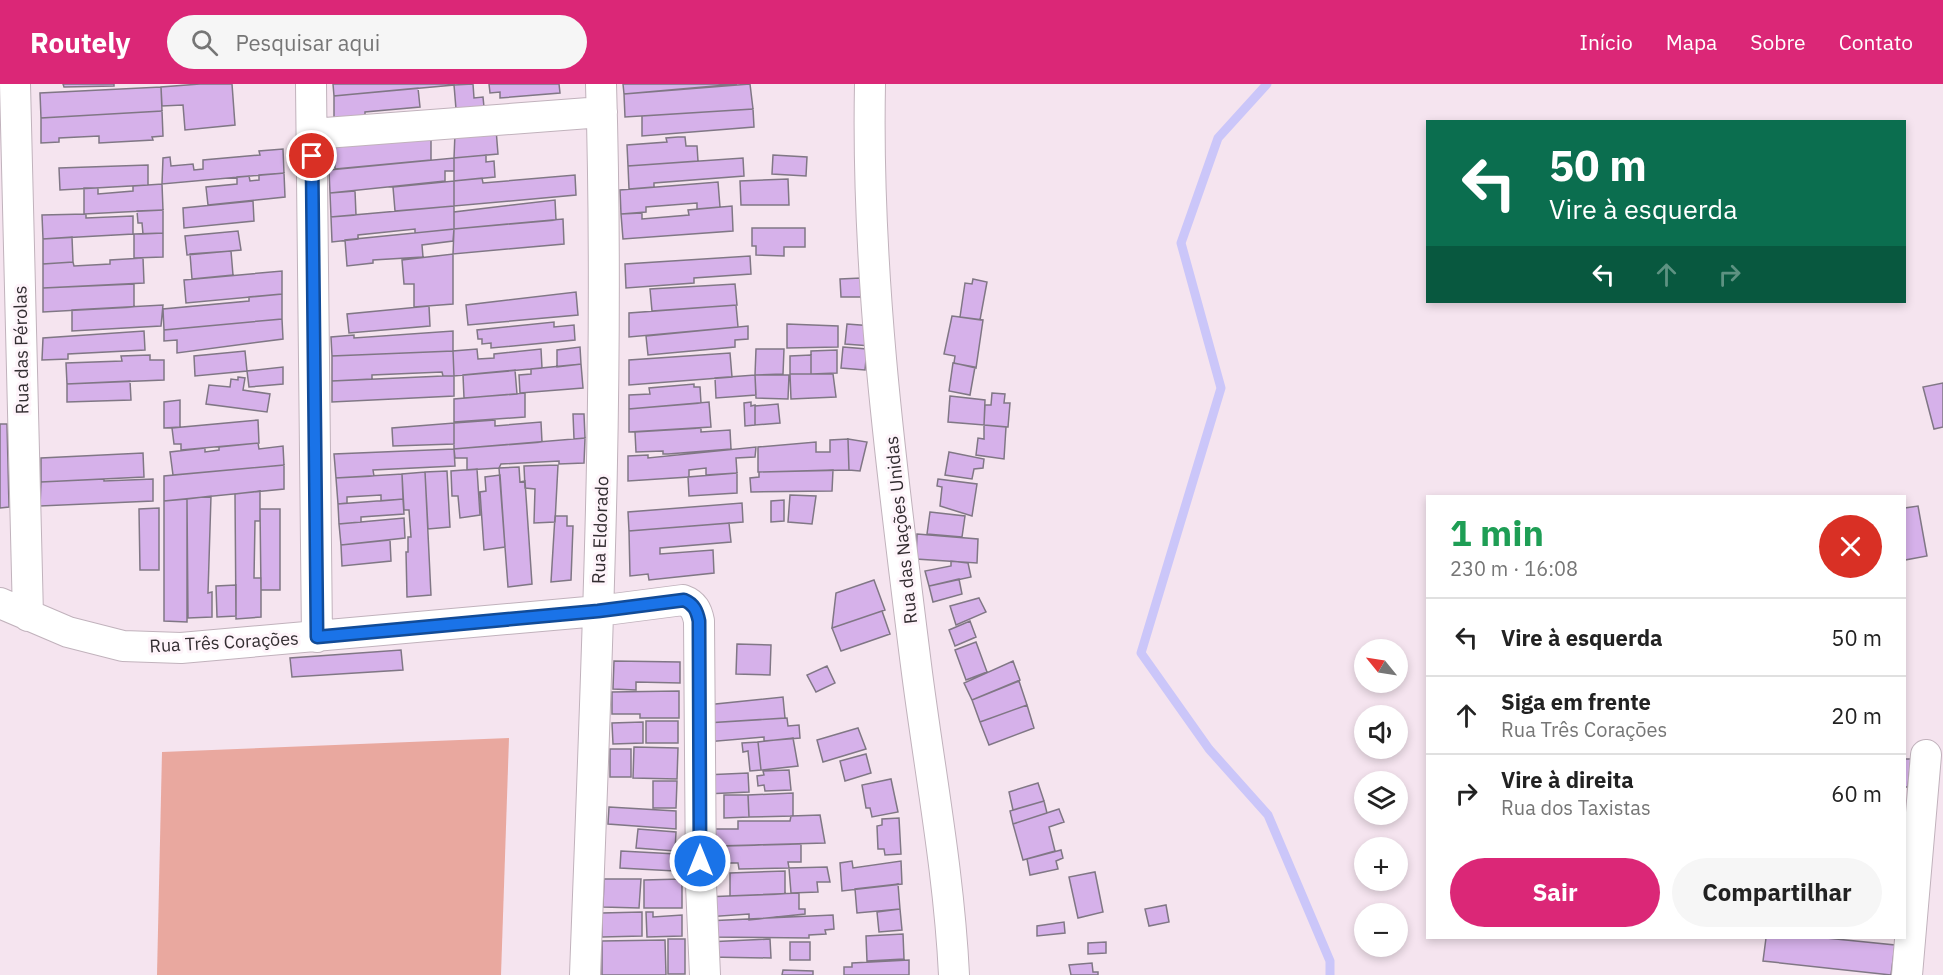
<!DOCTYPE html>
<html lang="pt">
<meta charset="utf-8">
<style>
body{margin:0;font-family:"IBM Plex Sans",sans-serif;background:#f6f6f6;color:#222;height:100vh;display:flex;flex-direction:column;font-size:22px;white-space:nowrap}
*{box-sizing:border-box;margin:0}
p{font-size:20px;color:#767676}
.icon{flex:none;width:33px;height:33px;fill:none;stroke:currentColor;stroke-width:2;stroke-linecap:round;stroke-linejoin:round}
.map{position:relative;flex:1;overflow:hidden}
.drawer{position:absolute;left:1426px;top:411px;width:480px;height:444px;display:flex;flex-direction:column;background:#fff;border-radius:0px;box-shadow:0 3px 9px #0003}
.drawer>*{flex:none}
.top-card{position:absolute;left:1426px;top:36px;width:480px;height:183px;border-radius:0px;box-shadow:0 3px 9px #0003;background:#0b6e4f;color:#fff;overflow:hidden}
.needle{width:39px;rotate:300deg}
.fabs{position:absolute;left:1354px;top:555px;display:grid;gap:12px}
.fabs a{display:grid;place-items:center;width:54px;height:54px;border-radius:50%;background:#fff;box-shadow:0 3px 9px #0003;font-size:30px}
.pin{position:absolute;display:grid;place-items:center;width:51px;height:51px;color:#fff;margin:-26px;border:3px solid #fff;border-radius:50%;box-shadow:0 2px 6px #0007}
.me{position:absolute;width:66px;margin:-33px;rotate:0deg;stroke-linejoin:round;filter:drop-shadow(0 0 4px #0008)}
.turn{display:flex;align-items:center;gap:21px;height:126px;padding:0 24px;font-size:27px}
.turn .icon{width:78px;height:78px;stroke-width:2.5}
.turn b{display:block;font-size:42px;line-height:51px}
.lanes{display:flex;align-items:center;height:57px;padding:0 24px;background:#0003;justify-content:center;gap:30px;direction:ltr}
.lanes .off{opacity:.35}
.round{display:grid;place-items:center;flex:none;width:63px;height:63px;border-radius:32px;background:#f6f6f6}
.overview{display:flex;align-items:center;justify-content:space-between;height:102px;padding:0 24px}
h1{font-size:36px;font-weight:800;line-height:45px;color:#1e9e55}
.button{display:flex;gap:12px;margin-top:auto;padding:12px 24px}
.button a{flex:1;height:69px;border-radius:36px;background:#db2777;color:#fff;font-size:24px;font-weight:800;line-height:69px;text-align:center}
.button a+a{background:#f6f6f6;color:#222}
ul{padding:0;list-style:none}
li{display:flex;align-items:center;gap:18px;height:78px;padding:0 24px;border-top:2px solid #e0e0e0}
li div{flex:1}
li b{display:block;font-size:22px}
li em{font-style:normal}
header{display:flex;align-items:center;gap:36px;box-sizing:border-box;height:84px;padding:0 30px;background:#db2777;color:#fff}
header strong{font-size:28px}
nav{display:flex;gap:33px;margin-inline-start:auto;font-size:21px}
.search{width:420px;height:54px;background:#f6f6f6;display:flex;align-items:center;gap:15px;box-sizing:border-box;padding:0 21px;border-radius:33px;color:#767676;font-size:22px}
.map>svg:first-child{display:block}
.pitch{fill:#e9a89f}
.lines{fill:none;stroke-linecap:round;stroke-linejoin:round}
.stream{stroke:#cbc6f9;stroke-width:9}
.building{fill:#d6b1ea;stroke:#807785;stroke-width:1.5}
.street-casing{stroke:#c1b2bc;stroke-width:32}
.street{stroke:#fff;stroke-width:30}
.route-casing{stroke:#114b97;stroke-width:15}
.route{stroke:#1a73e8;stroke-width:10}
.labels{text-anchor:middle;dominant-baseline:central;stroke-width:6;stroke-linejoin:round;paint-order:stroke}
.street-label{font-size:18px;fill:#332d31;stroke:#fef4fa}
</style>
<header>
<strong>Routely</strong>
<div class="search"><svg class="icon" aria-label="search" viewBox="0 0 24 24"><circle cx="10" cy="10" r="6"/><path d="M15 15l6 6"/></svg>Pesquisar aqui</div>
<nav><a>Início</a><a>Mapa</a><a>Sobre</a><a>Contato</a></nav>
</header>
<div class="map">
<svg width="1943" height="891" viewBox="0 0 1943 891">
<rect width="100%" height="100%" fill="#f5e4ef"/>
<path class="pitch" d="M509 654 501 891H157L162 668Z"/>
<g class="lines">
<path class="stream" d="M1267 0 1218 54 1181 159 1221 304 1141 569 1209 665 1268 731 1330 877V891"/>
</g>
<path class="building" d="M63 0H114V2L64 3Z
M200 0H232L235 41 185 46 183 21 162 22 161 3Z
M333 0H454V1L334 12Z
M473 0 474 14 483 13 484 23 456 25 454 1Z
M489 0H559L560 9 500 14V8L490 9Z
M623 0H737L624 10Z
M750 0 753 25 625 33 624 10Z
M161 3 162 27 41 34 40 9Z
M418 4 420 23 365 28V33L334 35V12Z
M753 25 754 43 642 52V32Z
M162 27 163 52 152 53 153 56 99 59V52L59 54V58L41 59V34Z
M496 45 498 70 454 74 455 49Z
M678 53H685L686 62H697L698 77 628 82 627 61 667 58 666 54Z
M431 54V76L335 85 334 60Z
M283 65 284 89 162 100 163 74 170 73 171 82 193 80 194 86 203 85V76L260 71 259 67Z
M486 71V78L494 77 495 93 454 97V74Z
M773 71 807 73 806 92 772 90Z
M454 74V87H445V97L330 109 329 86Z
M743 74 744 92 654 99V103L629 105 628 82Z
M148 81V101L60 106 59 84Z
M284 89 285 113 208 121 206 103 237 100V93L249 92 250 97 259 96V91Z
M575 91 576 111 454 122V97L482 94 483 99Z
M788 95 789 121H741L740 97Z
M454 97V122L395 127 393 103Z
M718 98 720 123 697 125V119L646 123V128L621 130 620 106Z
M162 100 163 126 84 130V104H98V110L133 107V102Z
M355 107 356 131 331 133 330 109Z
M555 116 556 136 454 145V128Z
M253 117 254 137 184 144 183 124Z
M454 122V145L415 149V145L358 151V155L332 158 331 133Z
M732 122 733 147 623 155 621 130 642 129V135L689 131 688 126Z
M163 126V149L143 150 142 139H138L137 127Z
M86 130V134L133 132V150L43 155 42 131Z
M563 135 564 160 453 170 454 145Z
M752 144H805V163H784V172L756 171V162H752Z
M454 145 453 157 422 161 423 173 373 176V179L347 182 345 156Z
M238 147 241 166 187 171 185 152Z
M163 149V173L134 174V150Z
M72 153 73 178 43 180V155Z
M231 167 233 191 192 195 190 170Z
M453 170V220L414 223V200H404L402 176Z
M750 172 751 190 694 194V199L626 204 625 180Z
M143 174 144 199 43 204V180L73 178 74 182 110 180V176Z
M282 187V210L186 219 184 196Z
M861 194 862 213H841L840 195Z
M973 195 987 198 980 236 960 233 965 199 972 200Z
M134 200V223L43 228V204Z
M735 200 737 221 652 227 650 205Z
M576 208 578 231 468 241 466 221Z
M282 210V235L164 246 163 225 249 217V213Z
M163 221 161 242 72 247V226Z
M736 221 738 243 629 253V229Z
M429 222 430 242 349 249 347 230Z
M952 232 983 236 976 284 954 279 955 272 944 270Z
M282 235 283 255 177 269V256L164 257V246Z
M554 238V243L574 241 575 256 491 264V259L482 260V255H478L477 246Z
M787 240 838 242V263L787 264Z
M847 240 873 242 871 262 845 260Z
M748 242V255L735 256V263L648 271 646 252Z
M144 247 145 266 68 270V275L42 276 43 254Z
M453 247V267L332 272 331 253 354 251V254Z
M580 263 581 280 557 283V266Z
M843 263 867 265 865 286 841 284Z
M477 265 478 275 494 274V270L541 265 542 284 454 292 453 267Z
M756 265H784L783 290 755 291Z
M837 266V289L811 290V267Z
M245 267 247 287 195 292 194 272Z
M453 267 454 292H443L442 288 372 291V295L332 297V272Z
M730 269 732 293 629 301V276Z
M150 271V276H164V296L67 300 66 279 122 277 121 272Z
M811 271V290H790V272Z
M953 279 975 283 970 311 949 307Z
M581 280 583 304 520 309 519 291 531 290V285Z
M283 283V300L249 303 247 287Z
M515 286 517 310 464 314 463 291Z
M790 290H833L836 313 791 315Z
M755 291H789L788 315 756 314Z
M755 291 756 311 716 314 715 294Z
M443 292H454V312L332 318V297Z
M238 293 245 294 243 306 270 310 267 328 206 320 209 301 230 303 231 295 238 296Z
M130 297 131 316 67 318V300Z
M1943 299V343L1934 345 1923 303Z
M694 300V303H700L701 319 629 325V311L650 310 649 304Z
M525 309V333L454 338V315Z
M992 309 1005 310 1004 319H1010L1008 343 984 341 985 321H991Z
M950 312 985 316 984 341 948 338Z
M180 316V343L164 344V318Z
M709 318 711 343 629 348V325Z
M751 318V322L755 321V341L745 342 744 319Z
M778 320 780 339 755 341V322Z
M573 330H584L585 354 574 355Z
M258 336 259 359 181 366V360H174L172 344Z
M495 336V342L541 338 542 358 454 365V339Z
M454 339V360L393 362 392 344Z
M0 340H7L9 423 0 424Z
M984 341 1006 343 1004 375 976 371 978 354 984 355Z
M701 344V348L730 346 731 365 668 370H663V367L636 368 635 348Z
M585 354 584 379 559 380V377L501 380 499 384 467 386V374H455L454 365Z
M848 355 867 358 860 387 849 386Z
M848 355 849 386 758 388V363L816 358V368H830V356Z
M258 359 259 365 283 362 284 381 173 391 170 368 205 364V368L219 366V363Z
M756 363 755 373 736 374 737 389 706 391V384L689 386V393L628 397V372L648 371V374Z
M454 365 455 382 373 386 374 392 336 394 334 370Z
M949 368 984 375 983 384 974 385 972 395 945 391Z
M143 369 144 393 41 398V374Z
M284 381V405L164 417V392Z
M558 381 555 438 534 439 535 405 525 404 524 382Z
M519 383 520 398 525 397 532 500 508 503 499 384Z
M477 385 480 431 460 434 458 412H452L451 387Z
M833 386 832 407 751 408 750 394 759 393V388Z
M447 387 450 443 428 445 425 388Z
M425 388 431 511 407 513 406 468H408V453H411L409 426H404L402 390Z
M737 389V409L689 412 688 393Z
M402 390 403 415 381 417V411L347 413V419L338 420 336 394Z
M500 391 505 463 484 466 480 408 486 407 485 393Z
M104 395V397L153 395V417L40 422 41 398Z
M938 395 977 400 972 432 940 422 942 403 937 402Z
M260 407V437H255L254 494H261V533L236 535 235 410Z
M790 411 816 412 812 440 788 438Z
M211 412 208 509 212 508V533L188 534 187 415Z
M187 415V538L164 537V417Z
M403 415 404 430 361 433V438L339 440 338 420Z
M784 416V437L771 438V417Z
M742 419 743 438 629 447 628 428Z
M1918 422 1927 472 1905 476V424Z
M159 424V486H140L139 425Z
M260 425H280V506H261Z
M930 428 965 432 962 453 927 450Z
M555 432H567V442H573L571 496 551 498Z
M404 434 405 454 341 461 339 440Z
M729 439 731 458 660 464V470L713 466 714 489 649 496 648 490 630 492 629 447Z
M917 450 978 455 977 479 916 475Z
M390 456 391 477 342 482 341 461Z
M951 477 968 479 971 493 929 502 925 487 951 482Z
M959 495 962 510 933 518 929 502Z
M874 496 885 526 832 544 836 509Z
M236 501V532L217 533 216 502Z
M979 514 986 528 956 541 950 522Z
M882 527 890 550 841 567 832 544Z
M970 537 976 553 955 562 949 546Z
M976 558 987 588 966 596 955 566Z
M737 560 771 561 770 591 736 590Z
M401 566 403 586 292 593 290 574Z
M614 577 680 578V599L636 598V606L613 605Z
M1013 577 1020 596 972 616 964 599Z
M827 582 835 599 816 608 807 591Z
M1019 597 1027 621 980 638 972 616Z
M679 607V634H640V630H612V608Z
M783 613 785 634 706 639V621Z
M1027 621 1034 644 989 661 980 638Z
M787 634 788 642 799 641 800 654 764 657V653L706 658V639Z
M646 637H678V659H646Z
M643 638V659L613 660 612 639Z
M858 644 866 665 823 678 817 656Z
M793 654 798 682 761 686 758 658Z
M758 658 761 686 750 687 748 667 743 668 742 659Z
M634 663 678 664 677 695 633 694Z
M610 665H631V693H610Z
M866 670 871 689 845 697 840 677Z
M1905 675H1911L1908 703H1905Z
M789 686 791 706 765 707 764 701 758 702 757 692 764 691 763 687Z
M748 689 749 708 705 710 704 691Z
M891 695 898 728 872 733 870 724H866L862 701Z
M653 697H677L676 724H653Z
M1038 699 1044 717 1013 726 1009 708Z
M793 709V732L749 733 748 711Z
M724 711H748L749 733 724 734Z
M1044 717 1047 729 1013 740 1010 727Z
M609 723 676 727V745L608 740Z
M1059 725 1064 738 1049 743 1055 767 1023 776 1013 740Z
M820 731 825 759 716 762 715 745H738V737H790L791 732Z
M899 734 901 770 885 771 884 765H878L877 742 882 741V735Z
M638 745 676 748 675 767 636 764Z
M801 760V778H788L789 784 739 785 738 779H726L725 762Z
M1061 766 1063 774 1056 777 1058 785 1030 791 1027 775Z
M621 767 676 770 675 787 620 784Z
M852 777 853 784 901 777 902 800 842 807 840 779Z
M827 783 830 798H817L818 808 791 809 789 784Z
M785 787V810L730 812V789Z
M1095 788 1103 828 1078 834 1069 793Z
M604 795H641L639 824 603 823Z
M682 795V824H644V796Z
M898 800 900 825 857 829 855 805Z
M799 809V825H805V830L749 836V830L706 833 705 813Z
M1166 821 1169 838 1149 842 1145 825Z
M900 825 902 846 879 848 877 828Z
M642 828V852L602 853V829Z
M646 828H653V833L682 831V852L647 853Z
M833 831 834 845 825 846 826 850 809 851V854L707 853 706 837Z
M1064 838 1065 849 1037 852V842Z
M903 850 904 875 867 877 866 852Z
M1766 854H1826L1895 861 1891 891 1763 877Z
M668 855H685V890H668Z
M770 855 771 874 709 873 707 858Z
M665 856 666 891H602V857Z
M790 858H810V876H790Z
M1106 858V869L1088 870V859Z
M909 876V891H844V883H852V879Z
M1092 879 1093 888H1098V891H1071L1069 881Z
M783 886 813 887V891H782Z"/>
<g class="lines">
<g class="street-casing">
<path id="street" d="M15 0 28 532
M311 0 317 553
M870 0C866 194 892 389 916 581 929 684 949 787 954 891
M312 50 602 28
M0 519 68 548 123 562 181 564 598 527 683 516C694 520 697 527 699 537L701 801 705 891
M585 891C596 594 610 297 601 0
M1907 891 1926 671"/>
</g>
<use href="#street" class="street"/>
</g>
<g class="lines">
<g class="route-casing">
<path id="route" d="M312 72 317 553 598 527 684 516C694 520 697 527 699 537L700 777"/>
</g>
<use href="#route" class="route"/>
</g>
<g class="labels">
<g class="street-label">
<text transform="translate(21 266) rotate(-91)">Rua das Pérolas</text>
<text transform="translate(600 446) rotate(-88)">Rua Eldorado</text>
<text transform="translate(901 446) rotate(-96)">Rua das Nações Unidas</text>
<text transform="translate(224 558) rotate(-3)">Rua Três Corações</text>
</g>
</g>
</svg>
<div class="fabs">
<a><svg class="needle" viewBox="-14 -14 28 28"><path d="M0-13l5 13h-10z" fill="#e53935"/><path d="M0 13l5-13h-10z" fill="#767676"/></svg></a>
<a><svg class="icon" aria-label="sound" viewBox="0 0 24 24"><path d="M4 9h4l5-4v14l-5-4H4zM17 9q2 3 0 6"/></svg></a>
<a><svg class="icon" aria-label="layers" viewBox="0 0 24 24"><path d="M12 4l9 5-9 5-9-5zM3 14l9 5 9-5"/></svg></a>
<a>+</a>
<a>−</a>
</div>
<div class="pin" style="left:312px;top:72px;background:#d93025"><svg class="icon" aria-label="arrive" viewBox="0 0 24 24"><path d="M6 21V4h12l-3 4 3 4H6"/></svg></div>
<svg class="me" style="left:700px;top:777px" viewBox="-20 -20 40 40"><circle r="17" fill="#1a73e8" stroke="#fff" stroke-width="3"/><path d="M0-11L8 9 0 5-8 9z" fill="#fff"/></svg>
<div class="top-card">
<div class="turn"><svg class="icon" aria-label="left" viewBox="0 0 24 24"><path d="M17 20v-9H6M10 6l-5 5 5 5"/></svg><div><b>50 m</b>Vire à esquerda</div></div>
<div class="lanes"><svg class="icon" aria-label="left" viewBox="0 0 24 24"><path d="M17 20v-9H6M10 6l-5 5 5 5"/></svg><svg class="icon off" aria-label="ahead" viewBox="0 0 24 24"><path d="M12 20V5M6 11l6-6 6 6"/></svg><svg class="icon off" aria-label="right" viewBox="0 0 24 24"><path d="M7 20v-9h11M14 6l5 5-5 5"/></svg></div>
</div>
<section class="drawer">
<div class="overview"><div><h1>1 min</h1><p>230 m · 16:08</p></div><a class="round" style="background:#d93025;color:#fff"><svg class="icon" aria-label="close" viewBox="0 0 24 24"><path d="M6 6l12 12M18 6L6 18"/></svg></a></div>
<ul>
<li><svg class="icon" aria-label="left" viewBox="0 0 24 24"><path d="M17 20v-9H6M10 6l-5 5 5 5"/></svg><div><b>Vire à esquerda</b></div><em>50 m</em></li>
<li><svg class="icon" aria-label="ahead" viewBox="0 0 24 24"><path d="M12 20V5M6 11l6-6 6 6"/></svg><div><b>Siga em frente</b><p>Rua Três Corações</p></div><em>20 m</em></li>
<li><svg class="icon" aria-label="right" viewBox="0 0 24 24"><path d="M7 20v-9h11M14 6l5 5-5 5"/></svg><div><b>Vire à direita</b><p>Rua dos Taxistas</p></div><em>60 m</em></li>
</ul>
<div class="button"><a>Sair</a><a>Compartilhar</a></div>
</section>
</div>
